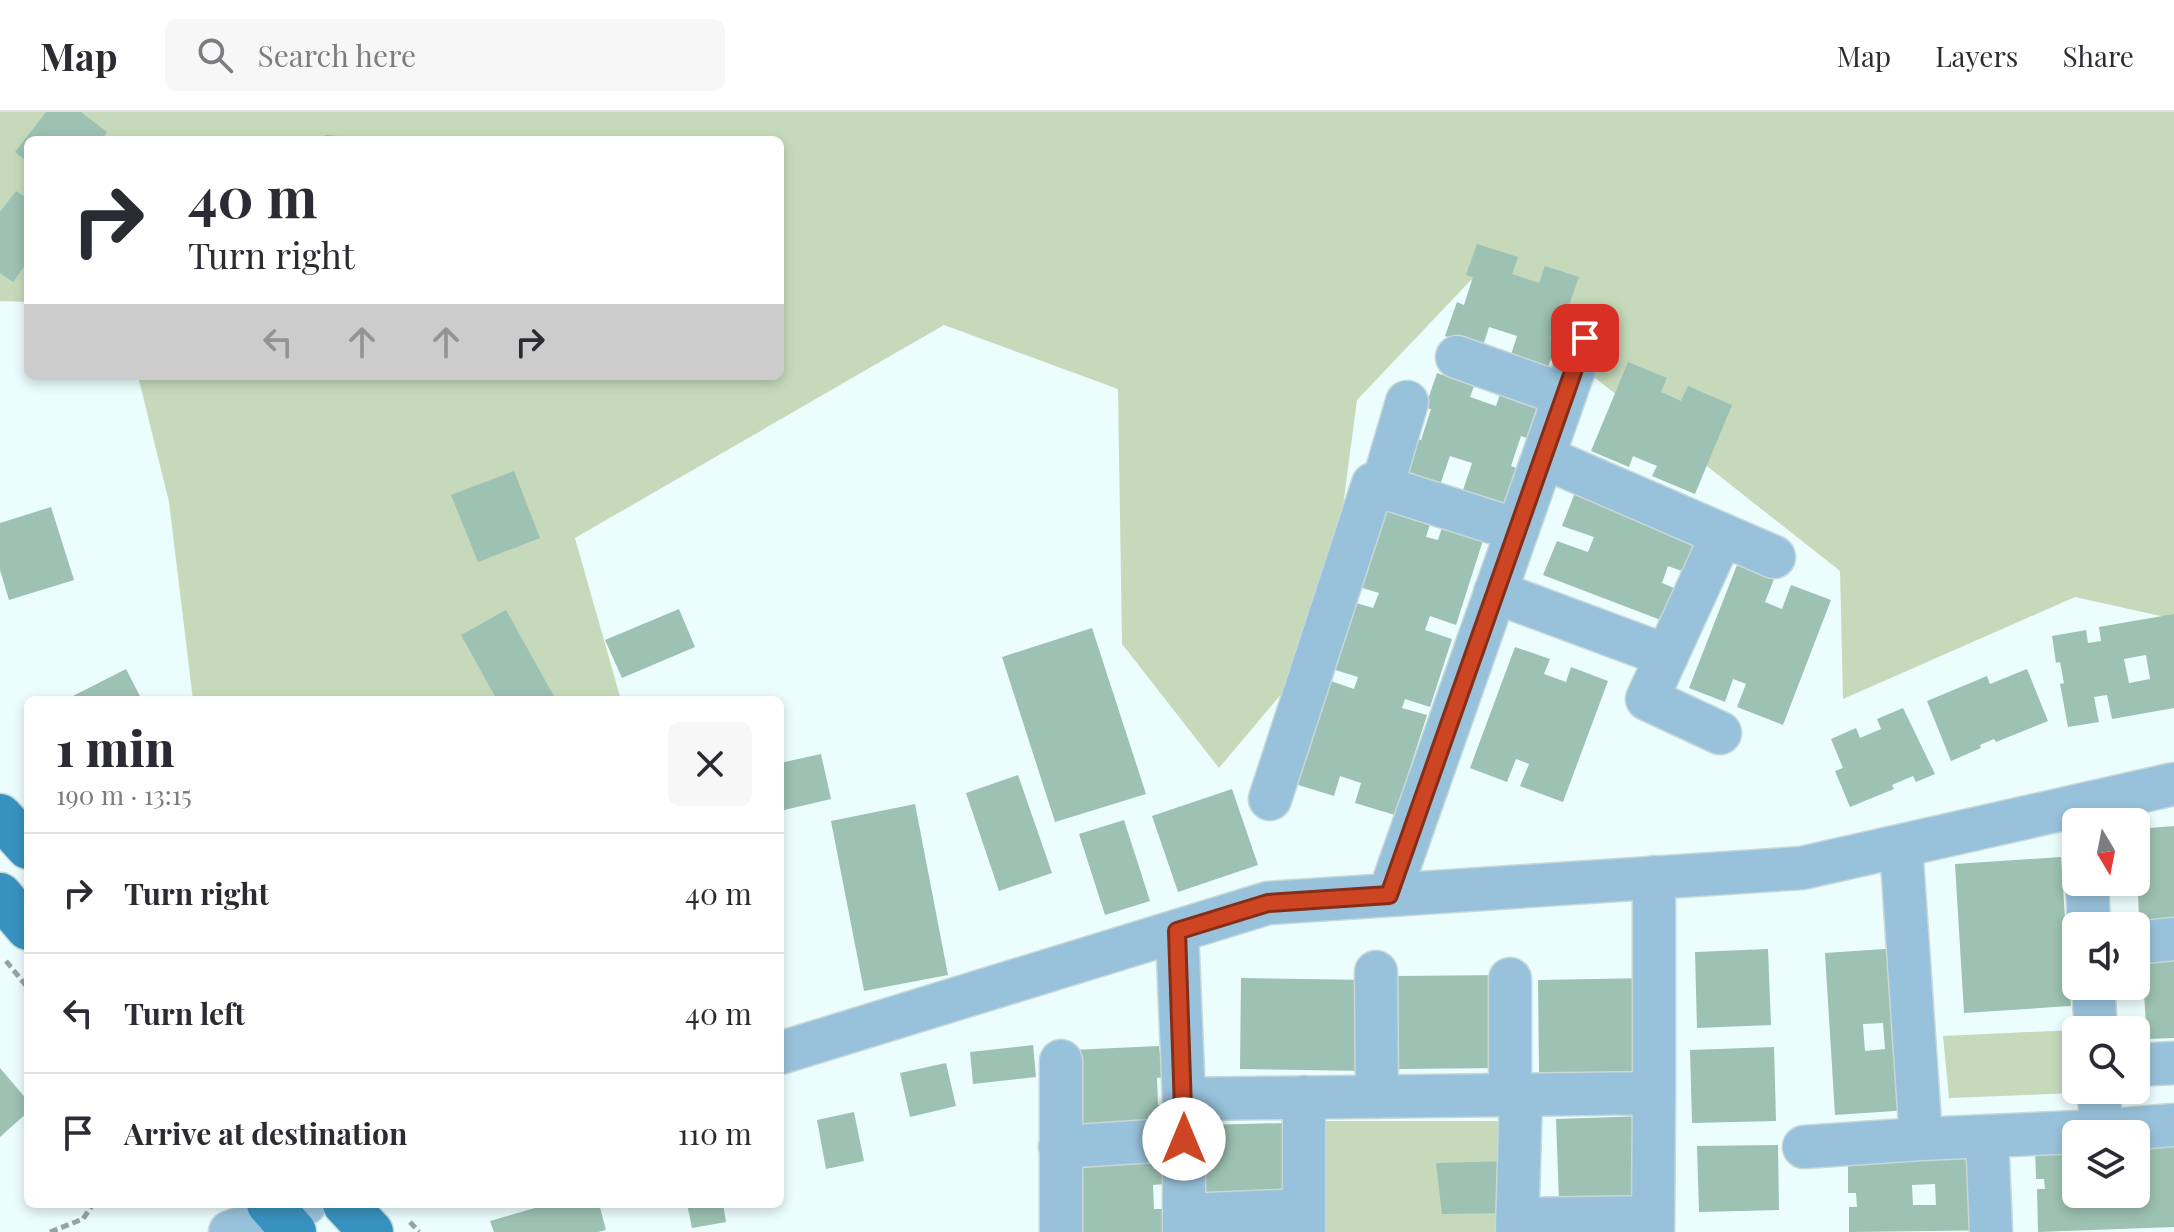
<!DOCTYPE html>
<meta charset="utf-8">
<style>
body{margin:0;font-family:"Playfair Display",serif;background:#f7f7f7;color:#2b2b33;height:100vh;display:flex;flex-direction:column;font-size:30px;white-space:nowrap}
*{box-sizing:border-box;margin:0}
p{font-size:26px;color:#7c7c81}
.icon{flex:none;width:44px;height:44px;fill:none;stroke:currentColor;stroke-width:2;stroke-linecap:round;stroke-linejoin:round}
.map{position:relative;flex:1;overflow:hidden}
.sheet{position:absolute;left:24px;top:584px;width:760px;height:512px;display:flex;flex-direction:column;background:#fff;border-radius:12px;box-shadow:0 4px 12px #0003}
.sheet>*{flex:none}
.top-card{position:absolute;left:24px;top:24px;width:760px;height:244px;border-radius:12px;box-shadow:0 4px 12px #0003;background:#fff;color:#2b2b33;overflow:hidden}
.needle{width:52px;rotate:170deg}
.tools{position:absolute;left:2062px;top:696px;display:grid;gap:16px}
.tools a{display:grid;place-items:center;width:88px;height:88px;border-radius:12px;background:#fff;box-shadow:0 4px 12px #0003;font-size:40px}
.pin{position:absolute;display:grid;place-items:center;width:68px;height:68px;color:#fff;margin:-34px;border-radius:16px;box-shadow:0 4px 12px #0006}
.me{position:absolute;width:88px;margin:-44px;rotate:0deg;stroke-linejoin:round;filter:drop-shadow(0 0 6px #0008)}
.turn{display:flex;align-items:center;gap:28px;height:168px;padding:0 32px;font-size:36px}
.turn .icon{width:104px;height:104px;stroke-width:2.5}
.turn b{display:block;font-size:56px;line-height:68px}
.lanes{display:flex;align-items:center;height:76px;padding:0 32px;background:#0003;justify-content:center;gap:40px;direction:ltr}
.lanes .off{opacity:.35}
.round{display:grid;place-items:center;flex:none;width:84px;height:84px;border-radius:12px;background:#f7f7f7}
.headline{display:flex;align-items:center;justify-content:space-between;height:136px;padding:0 32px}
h1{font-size:48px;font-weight:800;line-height:60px}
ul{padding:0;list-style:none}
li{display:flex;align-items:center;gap:24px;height:120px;padding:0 32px;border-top:2px solid #e1e1e2}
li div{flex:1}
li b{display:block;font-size:30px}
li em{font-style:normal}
header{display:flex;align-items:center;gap:48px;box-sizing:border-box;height:112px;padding:0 40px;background:#fff;border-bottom:2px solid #e1e1e2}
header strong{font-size:38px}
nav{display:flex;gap:44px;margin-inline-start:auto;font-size:28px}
.search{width:560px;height:72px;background:#f7f7f7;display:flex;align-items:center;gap:20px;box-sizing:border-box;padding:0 28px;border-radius:12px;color:#7c7c81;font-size:30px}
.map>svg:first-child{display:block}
.green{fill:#c6dabb}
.building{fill:#9dc1b2;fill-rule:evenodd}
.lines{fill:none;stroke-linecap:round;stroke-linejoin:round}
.minor-casing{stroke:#c7d8d9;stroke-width:45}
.major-casing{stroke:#c7d8d9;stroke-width:47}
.path{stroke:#94a5a6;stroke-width:5;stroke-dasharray:8 4;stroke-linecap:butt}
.minor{stroke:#98c2db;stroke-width:42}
.major{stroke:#3892bf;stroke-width:44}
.route-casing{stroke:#862d17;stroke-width:20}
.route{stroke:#ce4523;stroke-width:14}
</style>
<header>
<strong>Map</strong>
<div class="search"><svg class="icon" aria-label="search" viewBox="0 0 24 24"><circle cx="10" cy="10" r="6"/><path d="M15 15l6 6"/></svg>Search here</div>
<nav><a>Map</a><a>Layers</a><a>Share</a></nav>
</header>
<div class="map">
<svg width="2174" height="1120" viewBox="0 0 2174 1120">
<rect width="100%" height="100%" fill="#ecfdfe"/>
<path class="green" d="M0 0H2174V507L2075 485 1843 587 1840 459 1471 168 1357 288 1325 530 1219 656 1122 532 1118 277 944 213 575 426 621 588H193L169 390 138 264H780V28H28V190L0 189Z
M2073 918 2076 981 1949 986 1943 924Z
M1313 1009H1506L1502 1120H1315Z"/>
<path class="building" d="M46 0H81L107 20 101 28H28V50L15 40Z
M325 23 368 26V28H324Z
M16 79 28 87V149L13 170 0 161V100Z
M1477 132 1518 145 1512 162 1539 171 1545 154 1579 165 1568 196 1561 194 1550 227 1557 229 1547 258 1510 246 1517 224 1489 215 1482 237 1445 224 1457 190 1464 193 1473 165 1466 163Z
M1628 250 1667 266 1661 280 1681 289 1688 274 1732 293 1695 382 1652 364 1657 354 1633 344 1629 355 1591 339Z
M1437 261 1474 274 1470 285 1496 294 1500 282 1537 294 1527 326 1521 324 1511 354 1516 356 1503 394 1462 381 1472 351 1450 344 1440 373 1403 361 1415 327 1421 328 1431 297 1425 296Z
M514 359 540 426 478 450 451 383Z
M1580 368 1716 420 1698 465 1668 454 1662 471 1691 483 1679 515 1543 463 1557 429 1588 440 1594 425 1562 414Z
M1385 391 1432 406 1426 425 1438 428 1444 409 1485 422 1456 513 1430 504 1425 518 1452 527 1430 595 1405 587 1402 596 1427 603 1395 703 1355 691 1361 671 1340 664 1334 684 1295 672 1328 568 1354 577 1358 565 1332 557 1353 490 1373 496 1379 481 1359 475Z
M51 395 74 468 9 488 0 458V411Z
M1737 453 1774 467 1765 490 1782 497 1791 473 1831 488 1783 613 1737 595 1746 572 1733 567 1725 590 1689 576Z
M679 497 695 535 622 566 605 528Z
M506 498 556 588H497L461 523Z
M2174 502V596L2112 607 2107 583 2094 585 2099 610 2068 615 2060 572 2064 571 2060 550 2056 551 2052 524 2086 518 2088 531 2101 529 2099 515ZM2146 543 2150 567 2129 571 2124 547Z
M1092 516 1146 682 1055 710 1002 545Z
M1515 535 1550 547 1544 562 1566 570 1571 555 1608 569 1563 690 1520 674 1529 652 1516 647 1507 670 1470 656Z
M126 557 142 588H65Z
M2027 557 2048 609 1996 630 1994 627 1980 633 1981 636 1951 649 1927 589 1987 564 1990 572Z
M1903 596 1935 662 1916 670 1913 664 1892 673 1894 677 1850 695 1835 659 1843 656 1831 627 1856 616 1860 626 1881 617 1877 607Z
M821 642 831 687 780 699V651Z
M1018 663 1052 761 999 779 966 681Z
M1232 677 1258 753 1178 780 1152 704Z
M915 692 948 863 864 879 831 709Z
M1124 708 1150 789 1105 803 1079 722Z
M2174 714V807L2139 809 2136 717Z
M2061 745 2071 894 1964 901 1955 752Z
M2174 833V926L2147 927 2141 836Z
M1914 835 1925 997 1835 1003 1825 841ZM1883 911 1885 937 1865 939 1863 912Z
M1768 837 1771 913 1697 916 1695 840Z
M1502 863 1503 956 1399 957 1398 864Z
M1241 866 1370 868 1368 959 1240 957Z
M1650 866 1651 960 1539 961 1538 868Z
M1033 933 1036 965 973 972 970 940Z
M1159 934 1160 942H1165L1166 965 1157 966 1158 993H1167L1168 1013 1076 1022 1075 991 1083 990 1082 965 1074 966 1072 938Z
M1774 935 1776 1009 1692 1011 1690 938Z
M946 951 956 994 910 1005 900 961Z
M0 956 28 989V1000L0 1025Z
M854 1000 864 1049 826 1057 817 1008Z
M1645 1004 1648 1085 1559 1089 1556 1007Z
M1288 1011 1290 1087 1204 1089 1202 1013Z
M2174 1031V1115L2038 1120 2037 1077H2045L2044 1067H2036L2035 1036 2076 1035V1082H2136V1032Z
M1778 1033 1779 1098 1699 1100 1697 1034Z
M2006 1039 2008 1118 1849 1120V1095H1857L1856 1081H1848V1044ZM1935 1072 1936 1093H1913L1912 1073Z
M1164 1045 1165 1072 1153 1073 1154 1097H1166L1167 1120H1075L1073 1047Z
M1511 1049V1101L1442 1102 1436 1051Z
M549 1092H599L606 1118 598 1120H494L490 1109Z
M687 1092H723L726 1110 692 1116Z"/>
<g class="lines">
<g class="minor-casing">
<path id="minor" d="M1457 245 1564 283
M1543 345 1774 445
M1382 375 1407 290
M1495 480 1667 544
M1720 621 1647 587 1722 423
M1270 687 1373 372 1517 418
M1901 734 1921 1027 2101 1019 2099 978
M2087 770 2089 814
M1389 783 1585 226
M1177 819 1184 987V1120
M2136 831 2174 827
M1376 860 1377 985
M1510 867V983
M2093 874 2096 918
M780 941 1268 791 1802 756 2174 672
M1061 949V1120
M2136 953 2174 951
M1654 981V765
M1304 985V1120
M1184 987 1654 981 1653 1120
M2101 1019 2174 1013
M1987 1024 1991 1120
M1060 1035 1184 1027
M1804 1035 1921 1027
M1185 1103 1304 1098
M1517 1107 1653 1105
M230 1120 305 1092
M1517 1120 1521 982"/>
</g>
<g class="major-casing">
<path id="major" d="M0 704 28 735
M0 783 28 816
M269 1092 294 1120
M345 1092 371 1120"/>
</g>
<path class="path" d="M6 849 28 876
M410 1110 419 1120
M50 1120 83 1107 93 1092"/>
<use href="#minor" class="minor"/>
<use href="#major" class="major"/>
</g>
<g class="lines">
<g class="route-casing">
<path id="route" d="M1184 1027 1177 819 1268 791 1389 783 1585 226"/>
</g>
<use href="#route" class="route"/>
</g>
</svg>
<div class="tools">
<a><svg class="needle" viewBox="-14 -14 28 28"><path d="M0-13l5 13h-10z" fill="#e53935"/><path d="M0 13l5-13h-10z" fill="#7c7c81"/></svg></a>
<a><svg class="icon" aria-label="sound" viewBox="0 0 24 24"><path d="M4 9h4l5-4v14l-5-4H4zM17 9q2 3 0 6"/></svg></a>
<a><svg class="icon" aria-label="search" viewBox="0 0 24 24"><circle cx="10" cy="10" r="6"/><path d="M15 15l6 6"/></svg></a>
<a><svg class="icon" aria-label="layers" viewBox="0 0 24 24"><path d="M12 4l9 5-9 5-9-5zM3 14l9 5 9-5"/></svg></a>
</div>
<div class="pin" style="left:1585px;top:226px;background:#d93025"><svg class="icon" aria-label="arrive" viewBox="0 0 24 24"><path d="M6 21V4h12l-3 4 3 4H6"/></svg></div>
<svg class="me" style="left:1184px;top:1027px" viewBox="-20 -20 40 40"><circle r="19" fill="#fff"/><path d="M0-13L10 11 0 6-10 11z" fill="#ce4523"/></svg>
<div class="top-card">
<div class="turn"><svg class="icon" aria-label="right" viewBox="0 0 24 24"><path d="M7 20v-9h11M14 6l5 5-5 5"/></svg><div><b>40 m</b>Turn right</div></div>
<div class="lanes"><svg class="icon off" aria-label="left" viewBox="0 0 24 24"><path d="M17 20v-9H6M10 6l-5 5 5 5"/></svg><svg class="icon off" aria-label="ahead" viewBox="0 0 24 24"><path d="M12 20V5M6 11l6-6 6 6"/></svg><svg class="icon off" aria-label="ahead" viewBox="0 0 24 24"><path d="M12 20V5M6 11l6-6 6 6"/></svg><svg class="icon" aria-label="right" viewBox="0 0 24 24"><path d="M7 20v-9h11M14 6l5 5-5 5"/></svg></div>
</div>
<section class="sheet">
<div class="headline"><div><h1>1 min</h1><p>190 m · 13:15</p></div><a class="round"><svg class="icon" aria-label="close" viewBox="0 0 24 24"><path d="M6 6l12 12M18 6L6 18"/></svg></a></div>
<ul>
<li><svg class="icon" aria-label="right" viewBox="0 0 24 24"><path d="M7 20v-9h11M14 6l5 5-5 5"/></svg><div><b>Turn right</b></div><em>40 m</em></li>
<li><svg class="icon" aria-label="left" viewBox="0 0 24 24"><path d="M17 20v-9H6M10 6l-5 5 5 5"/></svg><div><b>Turn left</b></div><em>40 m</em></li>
<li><svg class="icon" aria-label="arrive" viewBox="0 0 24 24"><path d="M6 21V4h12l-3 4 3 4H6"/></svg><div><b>Arrive at destination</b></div><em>110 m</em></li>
</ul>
</section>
</div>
